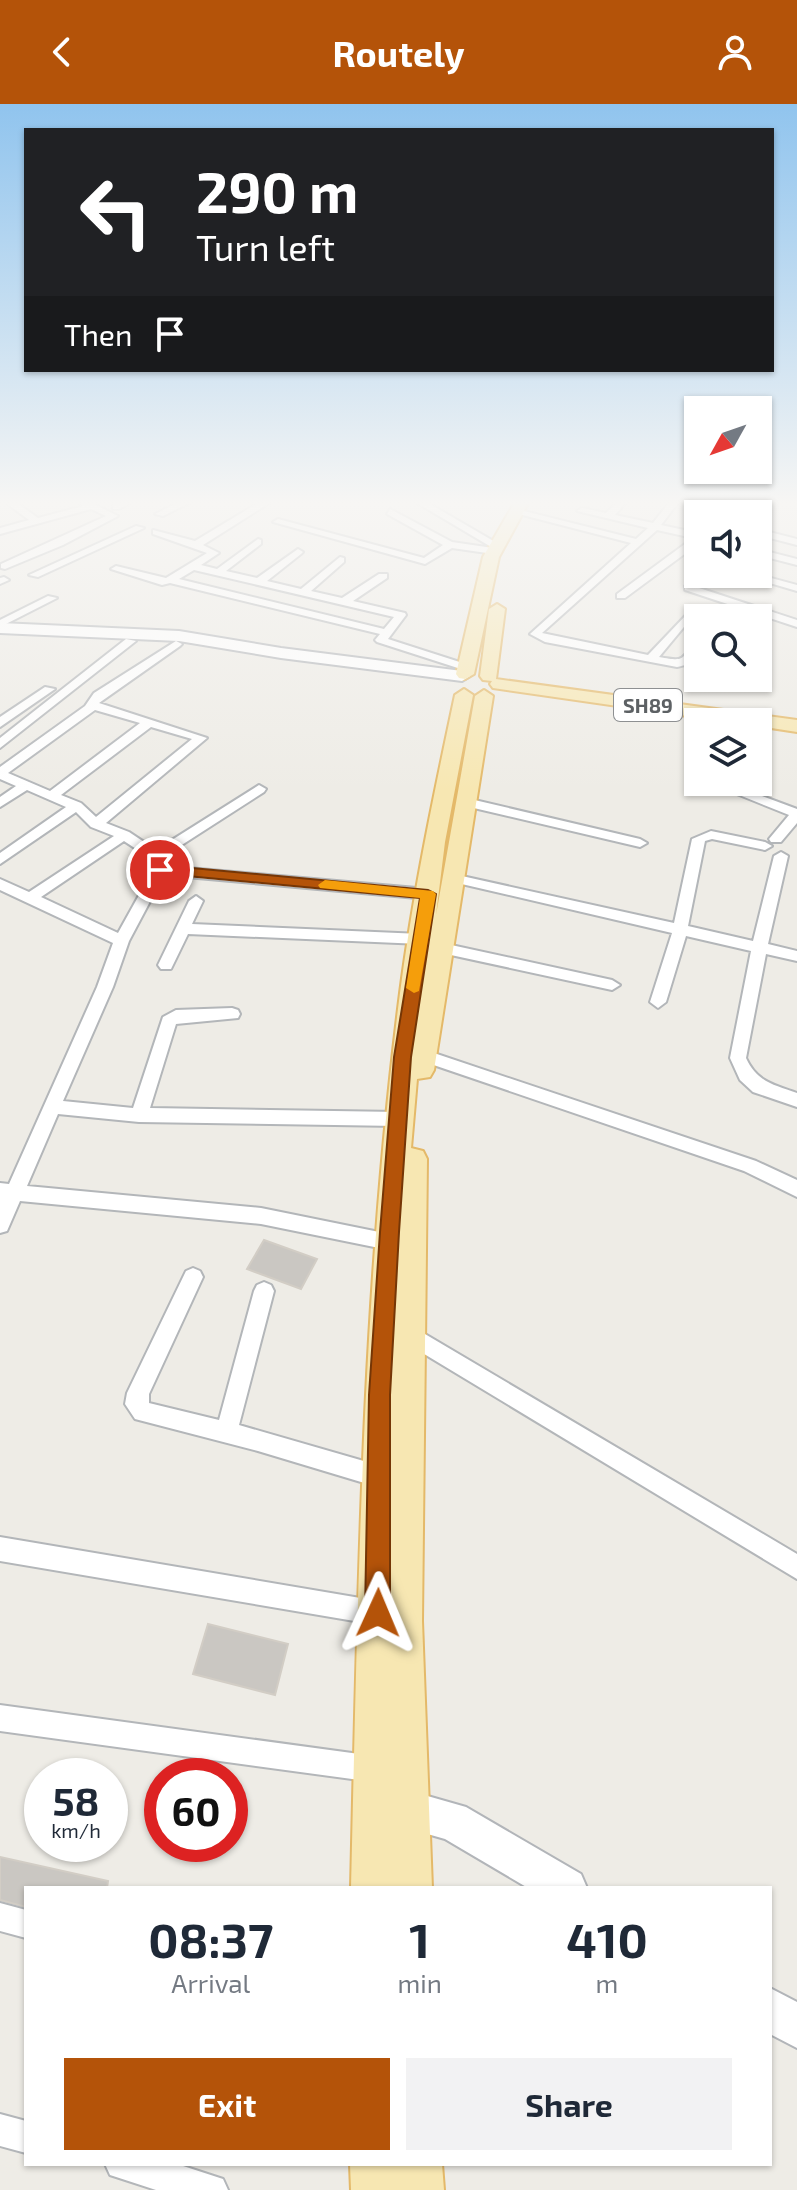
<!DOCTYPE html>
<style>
body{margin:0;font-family:"Exo 2",sans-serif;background:#f2f2f3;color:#1f2937;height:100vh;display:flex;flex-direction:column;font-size:30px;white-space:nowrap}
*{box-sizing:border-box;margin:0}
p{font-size:26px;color:#747a83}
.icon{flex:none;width:44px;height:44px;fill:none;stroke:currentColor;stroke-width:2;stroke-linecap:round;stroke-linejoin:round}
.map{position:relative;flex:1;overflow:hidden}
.sheet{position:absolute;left:24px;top:1782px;width:748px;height:280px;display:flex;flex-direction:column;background:#fff;border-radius:0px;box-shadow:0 2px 6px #0004}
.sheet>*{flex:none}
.banner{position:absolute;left:24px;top:24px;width:750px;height:244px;border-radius:0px;box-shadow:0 2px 6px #0004;background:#202124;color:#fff;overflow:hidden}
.needle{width:52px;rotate:230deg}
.controls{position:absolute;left:684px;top:292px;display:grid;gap:16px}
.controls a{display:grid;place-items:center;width:88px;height:88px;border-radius:0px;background:#fff;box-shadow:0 2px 6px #0004;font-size:40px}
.speed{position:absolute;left:24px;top:1654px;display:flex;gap:16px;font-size:40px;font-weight:700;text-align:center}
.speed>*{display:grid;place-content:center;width:104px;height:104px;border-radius:50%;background:#fff;box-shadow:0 2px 6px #0004;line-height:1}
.speed small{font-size:20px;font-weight:400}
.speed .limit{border:12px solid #d22;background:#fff;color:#111}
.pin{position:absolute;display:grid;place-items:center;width:68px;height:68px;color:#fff;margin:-34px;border:4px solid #fff;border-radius:50%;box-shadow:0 2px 8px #0007}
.me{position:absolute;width:88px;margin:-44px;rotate:1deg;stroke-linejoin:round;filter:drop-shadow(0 0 6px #0008)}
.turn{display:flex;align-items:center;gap:28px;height:168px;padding:0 40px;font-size:36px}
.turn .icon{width:104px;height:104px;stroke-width:2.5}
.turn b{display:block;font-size:56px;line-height:68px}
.then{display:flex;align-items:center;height:76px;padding:0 40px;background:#0003;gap:16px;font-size:30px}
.eta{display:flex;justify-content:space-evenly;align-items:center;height:136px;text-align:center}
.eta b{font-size:48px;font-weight:700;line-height:56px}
.cta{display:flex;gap:16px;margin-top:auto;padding:16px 40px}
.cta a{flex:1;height:92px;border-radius:0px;background:#b45309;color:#fff;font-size:32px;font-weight:700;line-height:92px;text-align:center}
.cta a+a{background:#f2f2f3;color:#1f2937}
header{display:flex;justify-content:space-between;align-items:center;height:104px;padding:0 40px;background:#b45309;color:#fff;font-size:36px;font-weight:700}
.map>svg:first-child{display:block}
.building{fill:#cac7c2;stroke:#d2cdc5;stroke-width:2}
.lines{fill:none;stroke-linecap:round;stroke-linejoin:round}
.street-casing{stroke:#b3b6b9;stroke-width:4}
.secondary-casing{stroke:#b2b5b9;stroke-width:4}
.primary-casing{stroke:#e4b969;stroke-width:4}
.street{fill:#fff;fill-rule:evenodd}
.secondary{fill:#fff;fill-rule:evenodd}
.primary{fill:#f7e7b2;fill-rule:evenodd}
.route{fill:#b45309;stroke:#753606;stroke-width:2}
.slow{fill:#f59e0b}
.labels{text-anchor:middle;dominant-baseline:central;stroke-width:6;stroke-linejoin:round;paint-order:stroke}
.shield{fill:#fff;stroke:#8e9092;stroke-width:2}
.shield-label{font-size:20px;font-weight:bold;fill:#5d6164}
</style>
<header><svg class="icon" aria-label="back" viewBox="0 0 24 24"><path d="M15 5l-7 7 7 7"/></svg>Routely<svg class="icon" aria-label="person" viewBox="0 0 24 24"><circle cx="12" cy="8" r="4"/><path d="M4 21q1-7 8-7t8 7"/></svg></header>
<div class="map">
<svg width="797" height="2086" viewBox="0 0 797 2086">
<rect width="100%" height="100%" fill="#eeece6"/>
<path class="building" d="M264 1136 317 1155 301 1185 247 1165Z
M208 1520 288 1540 275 1591 193 1570Z
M0 1753 108 1777 107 1784H26V1803L0 1796Z"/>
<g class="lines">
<g class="street-casing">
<path id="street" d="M2 396H13L38 414 83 402 74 396H86L118 412 63 441 5 465 1 464V460L106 412 91 405 0 430V424L29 416Z
M123 396H135L119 405H113V401Z
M183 396H195L163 412 155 410Z
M263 396H274L203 441 219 449 201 461 217 465 258 435 261 436V440L226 467 257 474 298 445 303 448 301 450 267 477 301 485 340 453 344 454V458L311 487 342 494 379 470H387V474L353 497 405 509 406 511 388 535 472 562V566H464L377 538 375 536 380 530 170 479 162 481 111 465 116 462 166 474 207 449 153 430V426L195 437ZM194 466 394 513 384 525 179 475Z
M412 396H423L502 442 494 450 452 444 425 460 273 418 278 415 424 454 443 441 387 410 390 405 452 438 493 444Z
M619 396H628L615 411 653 419 671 396H680L661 421 698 429V440L625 494H617V490L693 434 657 426 542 529 648 551 688 509 693 512 659 553C691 559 677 552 698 540 698 556 692 560 677 563L545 538 530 530 631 439 511 408 516 405 636 435 648 424 577 407 582 404 606 409Z
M730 398 738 400 728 410H718Z
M136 422 144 424 38 473 29 471Z
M758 425 797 435V441L758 431Z
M758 445 797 455V461L758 451Z
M699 470H710L696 483 797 516V523L685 486V482Z
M739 470H756L797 481V487Z
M0 474 4 473 9 476 0 480Z
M48 492 57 494 0 523V516Z
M126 535 136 537 0 644V634Z
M176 537 182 540 180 542 99 599 207 634 106 719 129 728 156 746 259 681 266 685 264 688 163 753 166 762 428 785 435 790 428 795 164 771 129 837 113 883 63 997 133 1004 163 913 176 906 232 904 238 906 240 910 238 914 176 920 150 1004 398 1008 407 1015 398 1022 139 1018 58 1010 27 1082 261 1104 389 1130 396 1132 399 1138 396 1144 389 1146 261 1120 20 1097 7 1127 0 1129V1079L9 1080 97 883 113 839 0 786V775L29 788 114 732 91 723 76 708 0 760V749L66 703 27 686 0 703V693L16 682 0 675V663L85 602 94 589ZM95 606 140 619 50 687 8 669ZM151 623 192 635 96 713 81 699 61 691ZM124 737 150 754 153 766 118 829 41 793Z
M45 583 55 585 0 623V613Z
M707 678H725L797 705V719L781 738H771L769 735 789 711Z
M466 694 640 735 647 739 640 743 461 701V695Z
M711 727 765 738 772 742 765 746 712 735 705 737 688 822 753 837 774 752 781 748 788 752 768 840 797 847V857L766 850 746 954C757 978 774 981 797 989V1003L753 988 740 976 730 954 751 847 686 832 666 898 658 904 650 898 672 829 453 778 446 774 453 770 674 819 692 735Z
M196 792 203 797 192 820 421 830 429 835 421 840 188 830 171 865H161L158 861 189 797Z
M442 839 612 876 620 881 612 886 437 848V840Z
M422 945 756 1057 797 1076V1093L744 1067 416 955 414 951 416 947Z
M193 1164 200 1167 203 1173 149 1290V1299L219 1316 254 1187 257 1181 264 1178 271 1181 274 1187 239 1321 381 1362 389 1365 392 1373 389 1381 381 1384 258 1347 135 1315 125 1300 127 1289 186 1167Z
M408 1220 797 1450V1475L401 1236 398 1229 401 1222Z
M0 1433 378 1497 387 1500 390 1509 387 1518 378 1521 0 1457Z
M0 1601 374 1652 383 1656 387 1665 383 1674 374 1678 0 1627Z
M0 1799 26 1806V1834L0 1827Z
M0 2010 26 2017V2049L0 2042Z
M105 2060H177L223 2075 228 2086H156L110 2071Z"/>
</g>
<g class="secondary-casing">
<path id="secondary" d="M0 519 179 527 281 544 462 567 470 572 462 577 281 554 179 537 0 529Z
M410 1687 466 1703 581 1770 587 1784H528L445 1735 396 1721 390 1707 396 1693Z
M770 1884 797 1898V1944L770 1930Z"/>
</g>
<g class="primary-casing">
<path id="primary" d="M516 396H530L499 453 474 570 465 575 459 574 456 570 483 453Z
M497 500 505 505 496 575 797 616V628L758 622V618H729L493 584 490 580 492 577 483 576 480 572 489 505Z
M464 585 473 591 445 738 436 811 475 592 484 586 493 592 434 966 430 973 417 975 411 1044 423 1047 427 1055 422 1517 432 1784H351C358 1485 362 1186 400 889 413 789 434 690 455 591Z
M350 2060H442L444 2086H351Z"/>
</g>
<use href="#street" class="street"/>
<use href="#secondary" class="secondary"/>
<use href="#primary" class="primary"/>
</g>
<linearGradient id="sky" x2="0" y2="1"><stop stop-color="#90c4ee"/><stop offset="0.58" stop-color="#f7f6f4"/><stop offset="1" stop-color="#f7f6f4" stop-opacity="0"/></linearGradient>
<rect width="797" height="688" fill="url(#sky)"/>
<path class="route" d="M160 761 428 786 436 790 411 953 399 1128 390 1291V1509L386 1518 378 1522 369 1518 365 1509 369 1291 380 1128 394 953 420 794 155 769V762Z"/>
<path class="slow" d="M325 776 433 787 436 790 419 887 414 889 406 884 420 794 320 784 318 781Z"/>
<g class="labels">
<rect class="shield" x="614" y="585" width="68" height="32" rx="6"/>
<g class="shield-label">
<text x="648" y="601">SH89</text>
</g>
</g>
</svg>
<div class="controls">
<a><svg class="needle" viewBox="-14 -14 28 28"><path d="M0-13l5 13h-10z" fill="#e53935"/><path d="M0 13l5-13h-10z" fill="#747a83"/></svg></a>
<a><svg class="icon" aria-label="sound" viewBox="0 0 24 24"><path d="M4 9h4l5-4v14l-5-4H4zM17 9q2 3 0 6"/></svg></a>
<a><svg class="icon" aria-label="search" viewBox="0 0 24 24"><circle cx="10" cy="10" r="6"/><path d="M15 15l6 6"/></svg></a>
<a><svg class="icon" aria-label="layers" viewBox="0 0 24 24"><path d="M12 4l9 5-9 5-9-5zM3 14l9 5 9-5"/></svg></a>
</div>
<div class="speed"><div>58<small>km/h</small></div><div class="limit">60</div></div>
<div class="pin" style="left:160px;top:766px;background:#d93025"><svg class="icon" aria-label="arrive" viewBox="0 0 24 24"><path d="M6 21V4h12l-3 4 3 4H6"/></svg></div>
<svg class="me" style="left:378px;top:1509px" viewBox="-20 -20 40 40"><path d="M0-17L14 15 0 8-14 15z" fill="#b45309" stroke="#fff" stroke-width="4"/></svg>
<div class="banner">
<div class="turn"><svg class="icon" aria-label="left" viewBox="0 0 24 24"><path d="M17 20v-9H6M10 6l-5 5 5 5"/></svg><div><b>290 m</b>Turn left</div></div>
<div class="then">Then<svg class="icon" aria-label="arrive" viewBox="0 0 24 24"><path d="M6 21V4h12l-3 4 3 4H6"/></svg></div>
</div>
<section class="sheet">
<div class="eta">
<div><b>08:37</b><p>Arrival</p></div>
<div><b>1</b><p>min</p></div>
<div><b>410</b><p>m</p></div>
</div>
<div class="cta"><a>Exit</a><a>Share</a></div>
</section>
</div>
